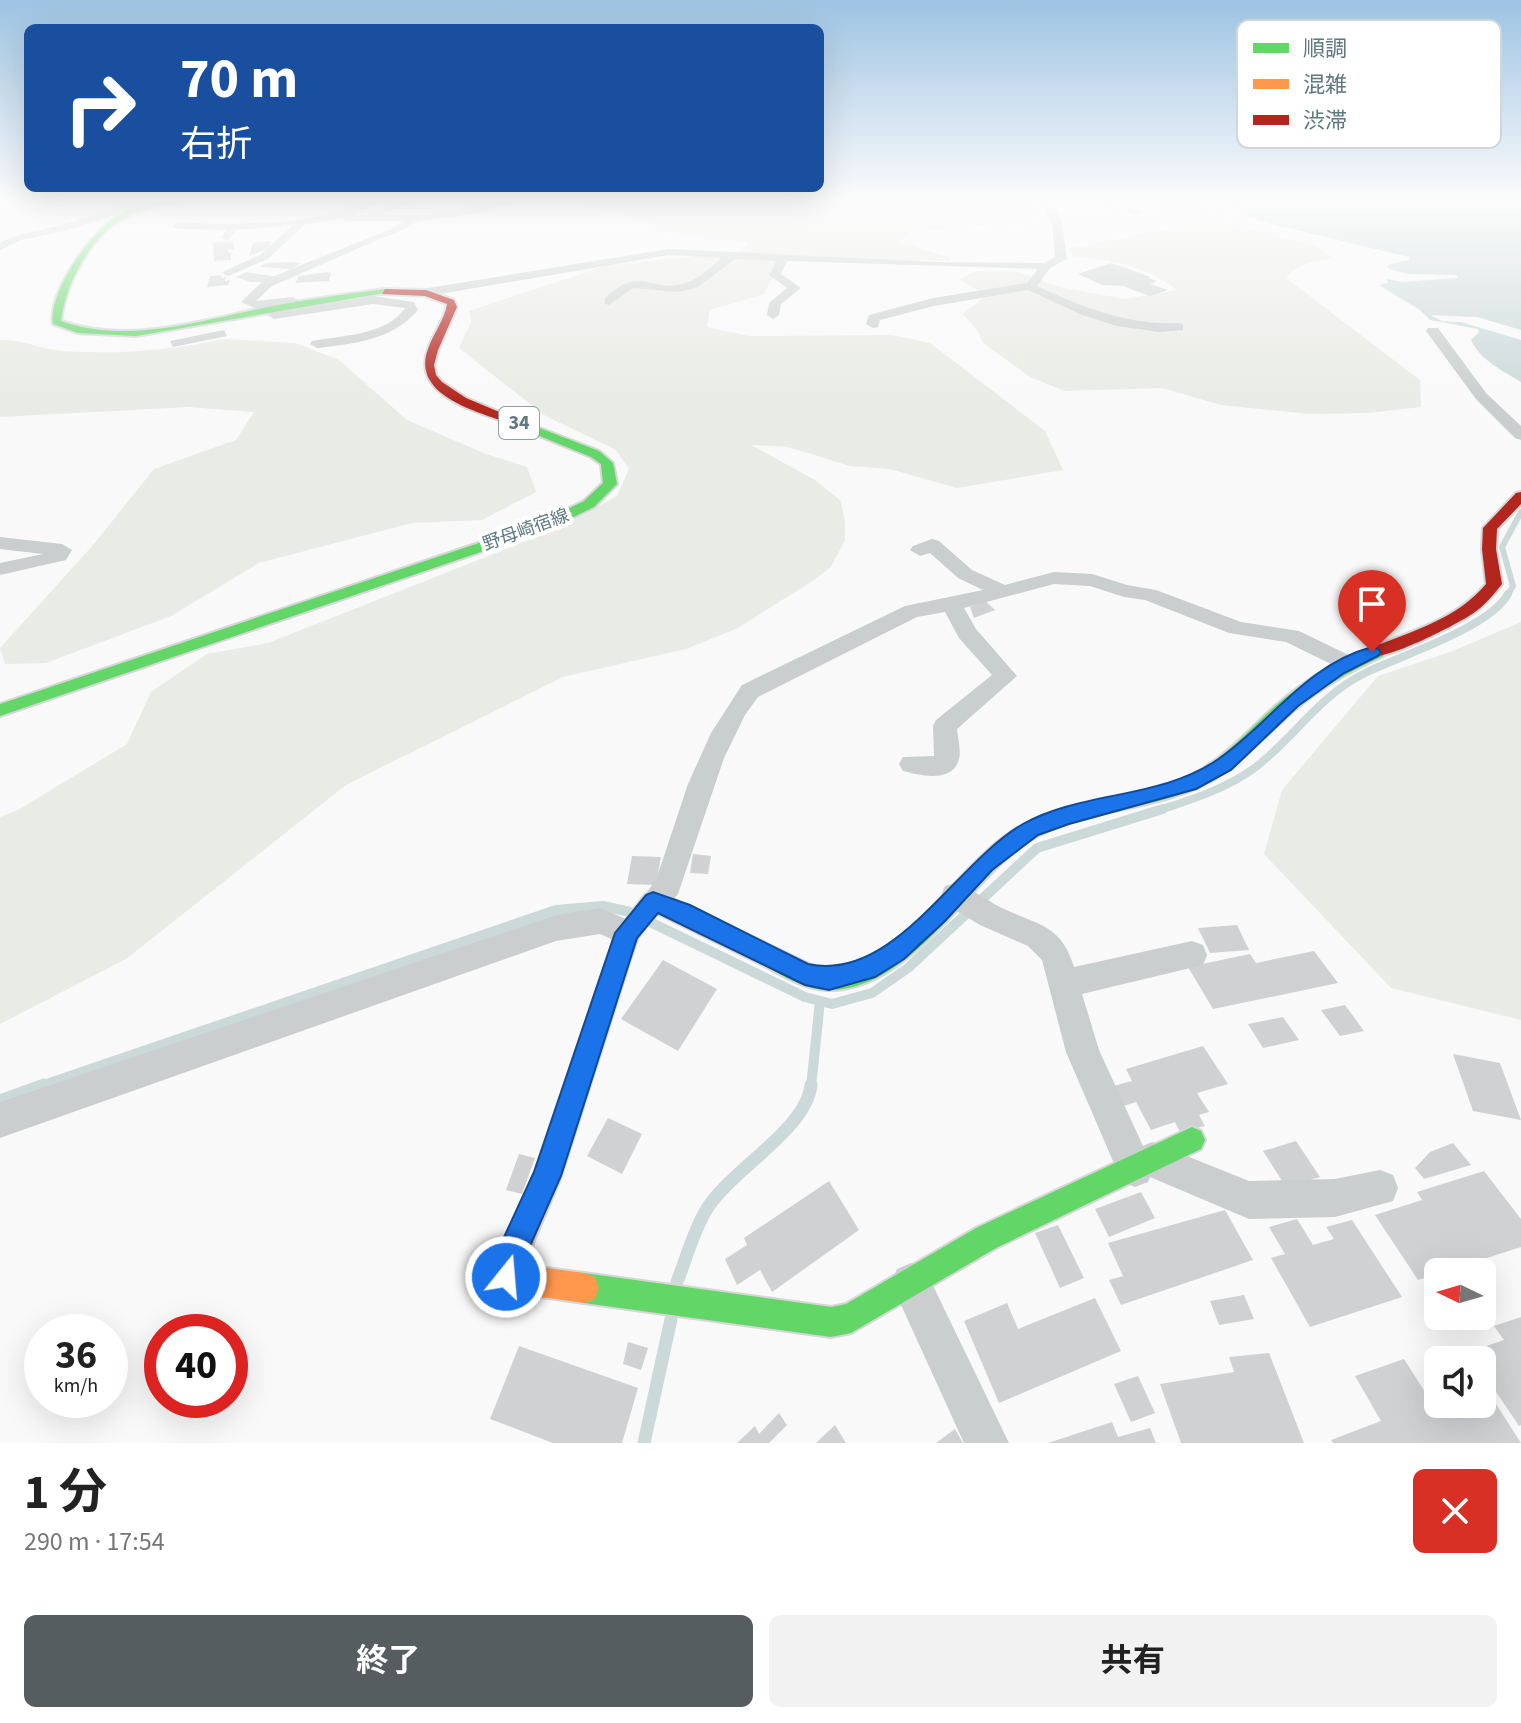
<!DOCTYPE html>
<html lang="ja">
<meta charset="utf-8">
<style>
body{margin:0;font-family:"Source Sans 3","Noto Sans JP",sans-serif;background:#f2f2f2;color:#222;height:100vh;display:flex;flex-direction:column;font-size:30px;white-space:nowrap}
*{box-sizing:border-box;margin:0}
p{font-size:26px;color:#767676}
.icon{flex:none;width:44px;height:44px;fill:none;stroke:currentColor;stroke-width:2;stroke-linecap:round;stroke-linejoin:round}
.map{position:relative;height:1443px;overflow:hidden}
.panel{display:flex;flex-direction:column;background:#fff;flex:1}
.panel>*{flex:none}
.guide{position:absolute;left:24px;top:24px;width:800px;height:168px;border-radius:12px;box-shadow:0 8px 32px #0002;background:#1a4fa0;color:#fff;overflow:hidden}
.needle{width:52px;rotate:275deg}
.buttons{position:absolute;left:1424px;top:1258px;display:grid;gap:16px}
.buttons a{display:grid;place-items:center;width:72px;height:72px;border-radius:12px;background:#fff;box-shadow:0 8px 32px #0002;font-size:40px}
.speed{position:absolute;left:24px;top:1314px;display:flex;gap:16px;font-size:40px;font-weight:700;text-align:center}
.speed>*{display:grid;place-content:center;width:104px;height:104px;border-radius:50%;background:#fff;box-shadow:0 8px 32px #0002;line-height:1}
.speed small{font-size:20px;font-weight:400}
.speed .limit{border:12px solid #d22;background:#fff;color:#111}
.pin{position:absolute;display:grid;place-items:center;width:68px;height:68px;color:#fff;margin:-82px -34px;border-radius:50% 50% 50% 0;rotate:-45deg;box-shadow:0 0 8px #0007}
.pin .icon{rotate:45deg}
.me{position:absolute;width:88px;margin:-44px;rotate:17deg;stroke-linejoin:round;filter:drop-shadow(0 0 6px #0008)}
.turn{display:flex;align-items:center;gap:28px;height:168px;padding:0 24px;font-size:36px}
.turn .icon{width:104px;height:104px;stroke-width:2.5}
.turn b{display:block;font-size:56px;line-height:68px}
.round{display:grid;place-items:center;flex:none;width:84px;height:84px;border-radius:12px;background:#f2f2f2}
.headline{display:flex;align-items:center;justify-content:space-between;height:136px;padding:0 24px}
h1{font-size:48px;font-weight:700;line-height:60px}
.primary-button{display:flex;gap:16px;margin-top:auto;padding:16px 24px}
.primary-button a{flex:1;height:92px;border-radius:12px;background:#555d5f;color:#fff;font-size:32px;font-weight:700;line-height:92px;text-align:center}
.primary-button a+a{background:#f2f2f2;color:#222}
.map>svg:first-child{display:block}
.green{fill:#e9ebe6}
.water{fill:#ccd9d9}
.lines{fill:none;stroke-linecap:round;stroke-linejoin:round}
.stream-far3{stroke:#ccd9d9;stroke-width:6}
.stream-far2{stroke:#ccd9d9;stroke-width:8}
.stream-far1{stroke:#ccd9d9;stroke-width:10}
.stream{stroke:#ccd9d9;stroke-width:13}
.building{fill:#cfd1d2}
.fast-casing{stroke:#d4d6d7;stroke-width:4}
.slow-casing{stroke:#d4d6d7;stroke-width:4}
.jam-casing{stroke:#d4d6d7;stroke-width:4}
.street{fill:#cbcece;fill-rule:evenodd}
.fast{fill:#63d668;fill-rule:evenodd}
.slow{fill:#ff974d;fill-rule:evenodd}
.jam{fill:#b3261e;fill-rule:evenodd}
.route{fill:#1a73e8;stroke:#114b97;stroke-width:2}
.labels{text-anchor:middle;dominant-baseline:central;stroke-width:8;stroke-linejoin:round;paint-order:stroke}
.far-street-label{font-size:18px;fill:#5e797f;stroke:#fff}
.shield{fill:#fff;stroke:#8ea1a5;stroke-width:2}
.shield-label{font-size:20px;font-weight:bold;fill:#5e797f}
.key{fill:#fff;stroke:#cfd7d9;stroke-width:2}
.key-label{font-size:22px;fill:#5e797f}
</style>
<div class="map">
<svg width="1521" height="1443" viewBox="0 0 1521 1443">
<rect width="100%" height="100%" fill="#f9f9f9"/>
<path class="green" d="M584 199H1021L1041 211 1032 228 1003 224 909 232 901 242 948 257 951 261 782 260 764 294 710 310 707 327 749 336 892 335 930 343 1045 431 1063 470 957 488 890 469 850 466 788 447 751 445 815 480 841 501 845 523V540L831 567 814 580 738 628 686 649 563 677 346 785 126 959 0 1024V817L18 810 127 744 151 692 207 654 268 643 554 530 617 496 629 469 616 450 544 415 459 348 471 322 469 311 605 266 740 251 748 243 717 237 679 236 658 230 650 222 585 204Z
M1159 199H1196L1198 206 1239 226 1317 246 1333 258C1314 261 1299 263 1286 278L1420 380 1421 407 1368 413 1308 414 1221 405 1162 388 1065 391 1030 377 983 343 977 330 963 314 986 295 959 279 977 271 1019 272 1059 287 1125 299 1177 290C1146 266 1111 259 1073 257L1069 248 1170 229Z
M225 339 295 343 339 360 407 420 486 454 527 467 536 492 482 520 412 523 259 563 171 616 46 663 5 664 0 648 94 544 154 469 236 440 254 412 188 407 0 417V340C22 339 40 349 62 351 117 355 171 350 225 339Z
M1521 622V1020L1391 988 1264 854 1282 790 1378 676 1453 651Z"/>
<path class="water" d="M1237 199H1521V330L1477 317 1431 315 1442 321 1461 322 1521 340V382C1503 371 1480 360 1471 340L1479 332 1478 329 1430 320 1420 310 1379 285 1388 283 1387 279 1403 282 1458 278 1456 275 1408 274 1389 269 1387 265 1409 260V257L1263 222 1232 211 1234 207 1229 202Z"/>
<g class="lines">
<path class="stream-far3" d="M1507 596 1513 586 1502 547 1521 512"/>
<path class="stream-far2" d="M1157 811C1189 800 1224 790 1253 769 1292 741 1318 696 1365 673 1402 655 1489 628 1508 594"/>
<path class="stream-far1" d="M650 922 805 997 832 1004 872 993 908 968 1037 848 1163 809
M38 1087 556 910 603 906 630 912
M811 1087 820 1001"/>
<path class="stream" d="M0 1101 44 1085
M677 1282C686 1259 693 1233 705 1212 728 1171 806 1131 811 1085
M644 1443 671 1319"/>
</g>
<path class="building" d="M422 199 383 214 391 215 385 218 370 216 405 200Z
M233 241 234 249H228V253H231V260L214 261 213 243Z
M271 241 269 248 249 256 253 243Z
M290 262 301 263 291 269 259 267 267 263Z
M1111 263 1151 277 1148 278 1157 281 1150 284 1168 290 1150 296 1123 286 1102 285 1078 274Z
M246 272 271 276 278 277 266 282H251L236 277Z
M327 272 331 273 329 281 295 283 299 276Z
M222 275 221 278 226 277 225 281 230 280 228 285 207 287 210 276Z
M224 330 227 336 173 347 170 341Z
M985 601 995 610 974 618 970 607Z
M693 854 711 856 708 874 690 873Z
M632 856 661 857 656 885 627 884Z
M1237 925 1249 950 1210 953 1198 928Z
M1314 951 1338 983 1213 1009 1188 967 1250 954 1256 963Z
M663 960 717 989 678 1051 621 1019Z
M1345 1005 1364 1031 1340 1036 1321 1010Z
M1283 1017 1299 1040 1263 1048 1248 1024Z
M1203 1046 1228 1084 1197 1093 1209 1112 1199 1115 1205 1126 1180 1132 1175 1122 1151 1130 1136 1102 1124 1106 1113 1086 1132 1081 1126 1069Z
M1453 1054 1500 1063 1521 1120 1473 1111Z
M608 1118 642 1134 622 1174 587 1156Z
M1296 1141 1320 1177 1286 1187 1263 1151Z
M1453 1143 1471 1165 1424 1179 1415 1168 1430 1152Z
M519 1154 535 1158 522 1194 506 1190Z
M1484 1171 1521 1219V1247L1418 1280 1375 1215 1422 1200 1417 1192Z
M829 1181 859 1230 772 1292 760 1270 737 1285 725 1259 747 1245 744 1238Z
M1141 1192 1155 1218 1109 1237 1095 1209Z
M1225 1210 1253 1260 1121 1305 1109 1280 1123 1276 1108 1243Z
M1297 1219 1313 1245 1334 1239 1326 1227 1352 1220 1402 1297 1310 1327 1271 1258 1285 1254 1269 1227Z
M1058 1225 1084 1278 1060 1288 1035 1233Z
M1244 1295 1254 1319 1219 1325 1210 1301Z
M1095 1298 1121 1351 999 1403 964 1321 1007 1303 1018 1329Z
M1521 1317V1425L1519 1426 1482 1371V1360H1474L1469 1352 1504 1340 1494 1326Z
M628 1342 648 1348 641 1370 623 1364Z
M519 1346 638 1388 622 1443H553L490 1419Z
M1269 1353 1304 1443H1181L1160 1384 1234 1372 1229 1357Z
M1404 1359 1432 1403 1482 1404V1382L1521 1443H1333L1331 1440 1381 1421 1355 1376Z
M1138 1376 1155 1413 1131 1422 1114 1384Z
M779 1413 787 1425 769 1443H737L755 1426 759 1434Z
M1112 1422 1118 1437 1150 1428 1156 1443H1048Z
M835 1425 846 1443H816Z
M955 1429 963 1443H936Z"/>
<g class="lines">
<g class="fast-casing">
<path id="fast" d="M168 199H180C164 207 144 208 127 217 92 233 65 284 61 321 127 345 202 320 268 307 307 299 346 294 385 289L390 292 136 336 78 333 53 324C48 293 89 235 114 218 129 207 150 203 168 199Z
M508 419H516L599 451 613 463 617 484 594 507 551 528 0 716V704L541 522 584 501 603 483 601 464 591 457 508 423Z
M1377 647 1385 652 1383 656C1350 671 1318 689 1291 713 1260 739 1235 772 1197 788 1136 815 1064 808 1011 854 960 898 902 993 826 990 802 989 779 973 759 963 726 947 694 931 661 915L658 908 661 901 669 899 677 901 811 965C886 985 948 879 1000 840 1060 793 1136 806 1199 771 1227 755 1249 730 1273 708 1302 683 1340 657 1377 647Z
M1192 1127 1201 1131 1205 1140 1201 1149 996 1248 851 1333 831 1337 584 1303 573 1299 569 1288 573 1277 584 1273 831 1307 846 1304 976 1228Z"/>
</g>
<g class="slow-casing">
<path id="slow" d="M653 893 677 901 680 908 677 915 669 917 657 913 637 938 561 1176 524 1265 584 1273 595 1277 599 1288 595 1299 584 1303 506 1292 496 1287 491 1277 501 1246 535 1172 616 933 645 895Z"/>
</g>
<g class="jam-casing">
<path id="jam" d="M385 289 426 290 454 300 457 307 438 350 434 365 436 375 442 382 466 398 516 419V423H508C475 411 411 395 428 349 433 334 445 319 447 304L425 296 382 294Z
M1521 492V504L1497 529 1496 549 1502 584C1494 594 1486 604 1475 612 1460 623 1388 660 1371 656L1369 652 1371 648C1412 631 1457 619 1486 584L1482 549 1483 528 1516 493Z"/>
</g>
<path class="street" d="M369 199H381L355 215H434L501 199H519C492 214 451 217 421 221 409 223 400 234 387 236L272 286 256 301 293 297 299 301 297 304 257 309 241 302 264 280 391 229 404 221H346L341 218 304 225 268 259 228 276 222 273 224 271 260 255 293 225 237 230 227 241 222 238 226 230 177 229 172 226 177 223C237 224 316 228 369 199Z
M1040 199H1050L1062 223 1067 259 1050 268 1037 286 1039 287C1085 308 1127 325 1178 323L1183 324V330L1159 332 1117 326 1082 315 1028 290 934 306 880 320 878 327 873 328 866 324 869 315 933 298 1027 283 1038 269 787 261 781 274 801 288 781 304 779 315 773 319 767 315 769 303 787 288 769 275 776 261 735 259 698 287 678 292 633 288 609 305 605 304V298C641 263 653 295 686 283 699 279 711 266 722 258L669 255 428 296 422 292 428 288 669 249 937 262 1044 263 1055 257 1052 223Z
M1086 199H1102L1142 212 1137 215Z
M160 200 163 205 137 208 64 231 21 240 0 250V243C20 232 40 231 61 225 94 216 125 203 160 200Z
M373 296 414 302 418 310C393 340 353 344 317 348L310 344 312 341C343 335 385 336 405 308L373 304 274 319 268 315 274 311Z
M1428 328H1438L1486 393 1521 426V440L1515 438 1476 399 1426 331Z
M0 537 62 544 72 550 66 560 0 575V563L43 554 0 549Z
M932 539 939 541 972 570 1005 585 1054 572 1092 574 1127 585 1156 590 1241 622 1299 631 1357 659 1360 664 1357 669H1341L1286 642 1229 633 1145 600 1124 597 1090 586 1054 584 964 608 976 629 1017 676 957 729C958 738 962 754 958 762 950 783 919 775 903 771L899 764 903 757 934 756 933 726 936 720 992 675 959 638 945 612 917 617 758 697 745 715 724 758 678 894C667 907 660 917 643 911L639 902 656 880 688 784 711 733 742 685 905 606 983 590 958 578 930 553 920 556 910 550 913 546Z
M955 883C971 888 985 899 1000 907 1036 925 1061 923 1074 967L1192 941 1203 945 1207 955 1203 965 1082 994 1099 1050 1143 1146 1152 1142 1249 1181 1335 1179 1380 1170 1393 1175 1398 1188 1393 1201 1335 1217 1249 1219 1150 1177 1148 1182 1135 1187 1122 1182 1066 1052 1042 960 1028 946 980 925 945 904 941 895 945 886Z
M600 908 638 924 642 933 638 942 627 946 600 934 556 941 0 1138V1102L556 915Z
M911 1263 925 1269 1009 1443H964L891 1283 897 1269Z"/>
<use href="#fast" class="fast"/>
<use href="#slow" class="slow"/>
<use href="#jam" class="jam"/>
</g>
<linearGradient id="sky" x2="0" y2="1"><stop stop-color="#9dc3e2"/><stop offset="0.5" stop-color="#fcfcfc"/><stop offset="1" stop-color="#fcfcfc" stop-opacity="0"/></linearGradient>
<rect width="1521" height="401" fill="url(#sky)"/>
<path class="route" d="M1372 647 1378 649 1381 652 1378 656 1344 673 1298 706 1231 770 1196 789 1069 824 1038 835 992 870 945 921 904 959 875 977 829 990 805 985 658 913 637 938 561 1176 529 1248 517 1288 506 1292 496 1288 491 1277 500 1246 534 1172 615 933 646 895 653 892 690 905 808 964C894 983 955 863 1023 824 1082 791 1160 799 1217 760 1270 724 1305 665 1372 647Z"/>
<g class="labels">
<g class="far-street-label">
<text transform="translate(526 530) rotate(-20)">野母崎宿線</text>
</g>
<rect class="shield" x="499" y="407" width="40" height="32" rx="6"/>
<g class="shield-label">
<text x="519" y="423">34</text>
</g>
</g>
<rect x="1237" y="20" width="264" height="128" rx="12" class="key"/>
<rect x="1253" y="43" width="36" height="10" fill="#63d668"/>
<rect x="1253" y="79" width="36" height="10" fill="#ff974d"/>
<rect x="1253" y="115" width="36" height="10" fill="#b3261e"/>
<g class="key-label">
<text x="1303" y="56">順調</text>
<text x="1303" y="92">混雑</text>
<text x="1303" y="128">渋滞</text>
</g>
</svg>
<div class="buttons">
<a><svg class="needle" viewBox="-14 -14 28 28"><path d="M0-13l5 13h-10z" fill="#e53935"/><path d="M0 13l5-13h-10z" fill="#767676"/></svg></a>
<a><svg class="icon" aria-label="sound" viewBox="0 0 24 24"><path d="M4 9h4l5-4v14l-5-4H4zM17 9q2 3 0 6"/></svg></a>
</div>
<div class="speed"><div>36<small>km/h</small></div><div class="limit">40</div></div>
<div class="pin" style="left:1372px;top:652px;background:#d93025"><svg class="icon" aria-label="arrive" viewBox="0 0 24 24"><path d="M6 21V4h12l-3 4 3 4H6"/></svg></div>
<svg class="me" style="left:506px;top:1277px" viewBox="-20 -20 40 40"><circle r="17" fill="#1a73e8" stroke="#fff" stroke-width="3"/><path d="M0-11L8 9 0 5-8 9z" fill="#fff"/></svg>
<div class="guide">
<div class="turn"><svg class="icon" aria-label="right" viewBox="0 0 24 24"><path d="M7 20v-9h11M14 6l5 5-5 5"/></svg><div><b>70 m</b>右折</div></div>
</div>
</div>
<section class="panel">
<div class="headline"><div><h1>1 分</h1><p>290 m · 17:54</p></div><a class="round" style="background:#d93025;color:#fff"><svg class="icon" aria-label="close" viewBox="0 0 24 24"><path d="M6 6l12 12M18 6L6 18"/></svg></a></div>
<div class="primary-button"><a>終了</a><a>共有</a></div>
</section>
